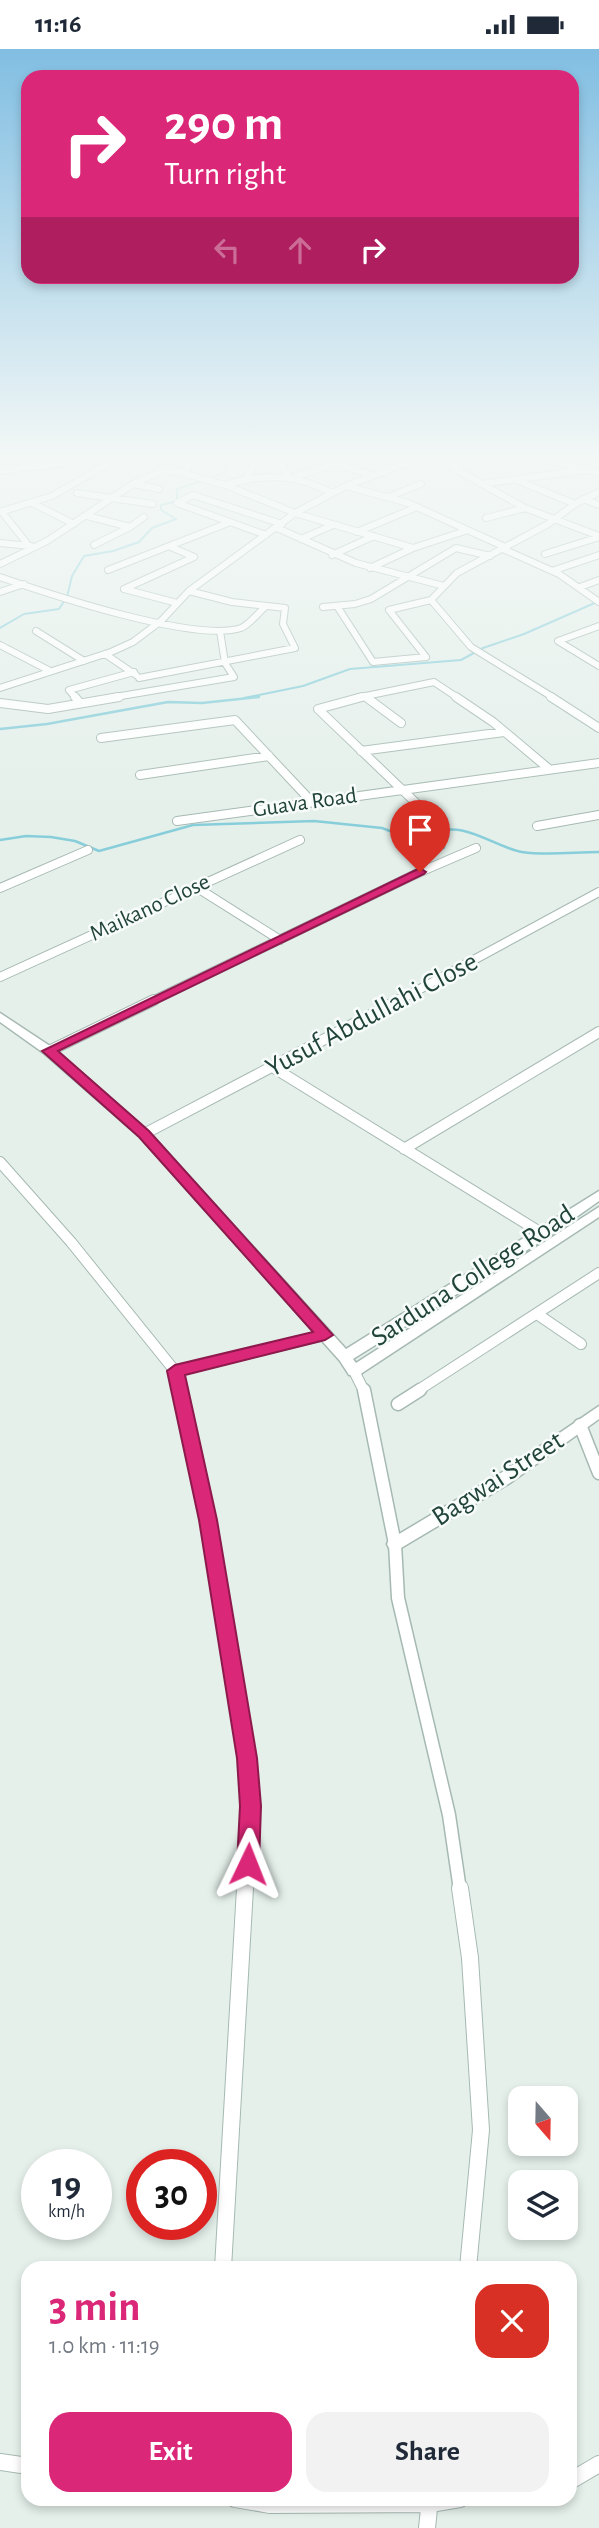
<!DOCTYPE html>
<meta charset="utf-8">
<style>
body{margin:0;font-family:"Alegreya Sans",sans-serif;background:#f2f2f3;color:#1f2937;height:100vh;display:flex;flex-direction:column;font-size:26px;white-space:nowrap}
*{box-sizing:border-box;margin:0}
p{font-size:23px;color:#747a83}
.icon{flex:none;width:38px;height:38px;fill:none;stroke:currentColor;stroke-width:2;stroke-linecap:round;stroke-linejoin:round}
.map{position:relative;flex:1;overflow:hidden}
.sheet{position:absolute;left:21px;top:2212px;width:556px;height:245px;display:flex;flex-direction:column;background:#fff;border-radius:21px;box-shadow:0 4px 10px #0003}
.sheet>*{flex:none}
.banner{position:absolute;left:21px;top:21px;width:558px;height:214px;border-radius:21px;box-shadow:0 4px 10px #0003;background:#db2777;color:#fff;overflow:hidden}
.needle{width:46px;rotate:160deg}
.buttons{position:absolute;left:508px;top:2037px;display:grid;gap:14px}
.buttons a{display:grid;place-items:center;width:70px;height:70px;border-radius:14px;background:#fff;box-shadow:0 4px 10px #0003;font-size:35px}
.speed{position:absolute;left:21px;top:2100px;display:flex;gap:14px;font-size:35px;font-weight:700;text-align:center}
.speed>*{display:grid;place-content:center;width:91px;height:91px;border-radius:50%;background:#fff;box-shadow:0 4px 10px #0003;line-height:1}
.speed small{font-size:18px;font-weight:400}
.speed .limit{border:10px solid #d22;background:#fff;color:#111}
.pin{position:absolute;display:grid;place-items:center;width:60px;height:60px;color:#fff;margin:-72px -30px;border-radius:50% 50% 50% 0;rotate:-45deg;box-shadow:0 0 7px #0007}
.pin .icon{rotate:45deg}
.me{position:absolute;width:77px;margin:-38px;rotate:2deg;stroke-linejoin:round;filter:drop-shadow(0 0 5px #0008)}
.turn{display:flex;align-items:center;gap:24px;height:147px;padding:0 28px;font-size:32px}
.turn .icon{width:91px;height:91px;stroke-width:2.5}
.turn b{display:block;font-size:49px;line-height:60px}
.lanes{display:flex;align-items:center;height:66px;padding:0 28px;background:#0003;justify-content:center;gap:35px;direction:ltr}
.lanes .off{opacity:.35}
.round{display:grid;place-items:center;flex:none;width:74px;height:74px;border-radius:21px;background:#f2f2f3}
.summary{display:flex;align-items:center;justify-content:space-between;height:119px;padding:0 28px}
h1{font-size:42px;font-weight:700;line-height:52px;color:#db2777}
.button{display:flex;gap:14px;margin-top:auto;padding:14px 28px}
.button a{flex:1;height:80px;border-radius:21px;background:#db2777;color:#fff;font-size:28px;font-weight:700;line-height:80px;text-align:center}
.button a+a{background:#f2f2f3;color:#1f2937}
.status{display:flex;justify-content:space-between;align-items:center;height:49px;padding:0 35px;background:#fff;direction:ltr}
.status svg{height:19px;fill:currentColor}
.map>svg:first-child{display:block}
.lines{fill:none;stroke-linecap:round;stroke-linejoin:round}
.stream-far1{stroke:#88ceda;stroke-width:2}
.stream{stroke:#88ceda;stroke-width:2.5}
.minor-far4-casing{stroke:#a6b9b2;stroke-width:8}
.minor-far3-casing{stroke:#a6b9b2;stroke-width:10}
.minor-far2-casing{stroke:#a6b9b2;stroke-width:12}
.minor-far1-casing{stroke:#a6b9b2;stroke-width:15}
.minor-casing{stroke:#a6b9b2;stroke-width:18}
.tertiary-casing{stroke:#a6b9b2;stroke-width:3}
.minor-far4{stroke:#fff;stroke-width:6}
.minor-far3{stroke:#fff;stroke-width:8}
.minor-far2{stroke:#fff;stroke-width:10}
.minor-far1{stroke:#fff;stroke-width:12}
.minor{stroke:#fff;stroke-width:16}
.tertiary{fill:#fff;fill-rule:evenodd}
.route{fill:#db2777;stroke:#8e194d;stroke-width:2}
.labels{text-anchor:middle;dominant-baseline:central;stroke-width:5;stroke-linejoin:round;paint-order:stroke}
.far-street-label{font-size:23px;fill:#21443a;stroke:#f7fbf9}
.street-label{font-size:28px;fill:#21443a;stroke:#f7fbf9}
</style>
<div class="status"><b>11:16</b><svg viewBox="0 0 49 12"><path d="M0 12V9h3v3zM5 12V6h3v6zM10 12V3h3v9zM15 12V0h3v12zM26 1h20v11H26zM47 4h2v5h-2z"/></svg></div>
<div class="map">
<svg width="599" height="2479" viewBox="0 0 599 2479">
<rect width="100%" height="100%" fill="#e5f0eb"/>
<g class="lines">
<path class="stream-far1" d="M0 579 24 565 59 560 67 548 72 527 84 507 113 502 139 493 152 479 176 470 161 461V456L177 452V440L216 427 230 419 221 412
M244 649 303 637 350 620 461 611 483 599 524 585 597 553"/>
<path class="stream" d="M0 680 47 675 168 653 202 654 259 648
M0 791 26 787 51 788 75 792 99 802 193 776 314 772 382 779 436 800 444 799V794L434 786C459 768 496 799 522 803 546 807 575 803 599 803"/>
<g class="minor-far4-casing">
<path id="minor-far4" d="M441 412 525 459 599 487
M553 412 599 424
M337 415 371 426
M451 417 477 412
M0 422 78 412
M183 424 225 436
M289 427 282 419 284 413 290 412
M297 427 346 412
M246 429 256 412
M519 432 575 455
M133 435 159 440
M481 435 585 421
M346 437 408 454 505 498
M77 444 153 455
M332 444C297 425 263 424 225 436L295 464 413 499
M388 448 421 435
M583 450 599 456
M32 454 74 475
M0 463 52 447 113 412
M2 463 29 497
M87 467 130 478 94 496
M486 469 525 459
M130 478 144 468
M277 479 356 514 444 537
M357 483 417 458
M266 486 177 454 193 446 282 475
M301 490 333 476
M0 494 31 497
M503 500 559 525 599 553
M545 505 599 488
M332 506 374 487
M0 515 47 492 133 435 165 420 183 424 192 412
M370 519 413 499 465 482
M108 521 228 474
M552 522 599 506
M0 528C49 545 195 594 241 579 249 576 258 564 265 558
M580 538 599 531
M124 540 194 508 171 498
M124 540 177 554
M0 543 24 535
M337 557 373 613 426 608
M323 558 355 555 371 550 456 499 490 507
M599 577 558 592 599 617
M36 582 84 612
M0 596 50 622
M105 605 136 626
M426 608 389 561 431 551
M139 629 295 599 283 575 285 559 232 553 189 542
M0 639 111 603 133 593 161 572 189 542 295 464 346 437 412 412
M365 647 368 649
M76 649 69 641 134 623
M109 649 234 628 225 614 220 582
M356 649 434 633 458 649
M554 649 471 598 431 551 457 524 548 475 575 455 599 443"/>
</g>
<g class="minor-far3-casing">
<path id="minor-far3" d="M75 648 80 654
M362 648 318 660 440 777
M366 648 401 674
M456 648 493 673 549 720
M551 648 599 679
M0 654 48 660 119 648
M101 689 235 671 311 752
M361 702 504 683
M140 726 269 707
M177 772 599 714
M537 777 599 766
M196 838 280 891
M0 839 88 801
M0 928 300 791
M150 953 420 823 476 799
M396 953 599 843"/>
</g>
<g class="minor-far2-casing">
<path id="minor-far2" d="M49 1002 154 951
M274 1019 543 1185
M144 1085 399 951
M404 1100 599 983
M0 1113 71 1193 175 1322 180 1342
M537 1265 581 1295
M175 1322 325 1286
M354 1322 364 1342
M417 1342 599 1224"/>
</g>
<g class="minor-far1-casing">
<path id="minor-far1" d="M179 1341 208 1471 247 1709 250 1757 245 1841
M364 1341 395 1495 398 1549 449 1766 460 1841
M398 1355 420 1341
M580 1376 599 1424"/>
</g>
<g class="minor-casing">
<path id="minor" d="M460 1839 470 1909 481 2081 468 2219
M223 2219 245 1839
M0 2413 28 2417
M570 2432 599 2415
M235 2450 270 2456 430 2455 460 2450
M427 2479 430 2450"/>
</g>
<g class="tertiary-casing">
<path id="tertiary" d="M0 964 53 999 148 1082 346 1300 599 1142V1152L548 1188 353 1310 356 1314 599 1158V1168L359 1326H349L340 1312 140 1088 45 1005 0 973Z
M599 1357V1370L510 1434 401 1499 395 1501 389 1499 387 1495 389 1491 498 1426Z"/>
</g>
<use href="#minor-far4" class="minor-far4"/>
<use href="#minor-far3" class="minor-far3"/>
<use href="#minor-far2" class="minor-far2"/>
<use href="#minor-far1" class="minor-far1"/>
<use href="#minor" class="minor"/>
<use href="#tertiary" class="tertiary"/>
</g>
<linearGradient id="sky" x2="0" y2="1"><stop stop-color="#81bee2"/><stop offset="0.54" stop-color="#f3f8f6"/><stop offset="1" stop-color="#f3f8f6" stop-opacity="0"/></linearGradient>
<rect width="599" height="759" fill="url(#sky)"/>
<path class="route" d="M420 819 426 823 424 825 58 1002 149 1082 333 1286 325 1291 185 1326 217 1471 257 1709 261 1757 259 1815 256 1821 248 1824 240 1821 237 1815 240 1757 237 1709 199 1471 167 1322 175 1316 313 1283 139 1088 42 1002Z"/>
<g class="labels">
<g class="far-street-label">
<text transform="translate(305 754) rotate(-8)">Guava Road</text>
<text transform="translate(150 859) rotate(-25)">Maikano Close</text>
</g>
<g class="street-label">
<text transform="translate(372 966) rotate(-28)">Yusuf Abdullahi Close</text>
<text transform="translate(473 1227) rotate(-33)">Sarduna College Road</text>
<text transform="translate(498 1430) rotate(-33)">Bagwai Street</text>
</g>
</g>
</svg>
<div class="buttons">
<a><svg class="needle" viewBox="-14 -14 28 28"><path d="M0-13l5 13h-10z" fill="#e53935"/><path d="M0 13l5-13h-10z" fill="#747a83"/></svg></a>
<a><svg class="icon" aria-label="layers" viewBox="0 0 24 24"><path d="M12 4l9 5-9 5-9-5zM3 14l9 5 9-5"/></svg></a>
</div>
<div class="speed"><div>19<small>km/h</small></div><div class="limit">30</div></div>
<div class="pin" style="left:420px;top:823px;background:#d93025"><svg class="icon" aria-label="arrive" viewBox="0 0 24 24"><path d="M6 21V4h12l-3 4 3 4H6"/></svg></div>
<svg class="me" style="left:248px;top:1815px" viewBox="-20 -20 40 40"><path d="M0-17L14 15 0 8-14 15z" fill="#db2777" stroke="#fff" stroke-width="4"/></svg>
<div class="banner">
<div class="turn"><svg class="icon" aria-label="right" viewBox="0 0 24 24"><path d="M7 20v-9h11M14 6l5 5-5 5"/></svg><div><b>290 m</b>Turn right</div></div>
<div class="lanes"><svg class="icon off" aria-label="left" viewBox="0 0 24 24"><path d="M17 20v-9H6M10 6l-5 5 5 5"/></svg><svg class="icon off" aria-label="ahead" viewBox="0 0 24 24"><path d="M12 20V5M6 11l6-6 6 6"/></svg><svg class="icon" aria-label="right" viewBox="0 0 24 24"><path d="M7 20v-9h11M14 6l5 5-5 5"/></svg></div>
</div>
<section class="sheet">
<div class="summary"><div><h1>3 min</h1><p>1.0 km · 11:19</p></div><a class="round" style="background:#d93025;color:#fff"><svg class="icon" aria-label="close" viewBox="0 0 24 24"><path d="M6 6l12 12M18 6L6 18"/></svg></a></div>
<div class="button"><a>Exit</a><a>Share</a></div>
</section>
</div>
